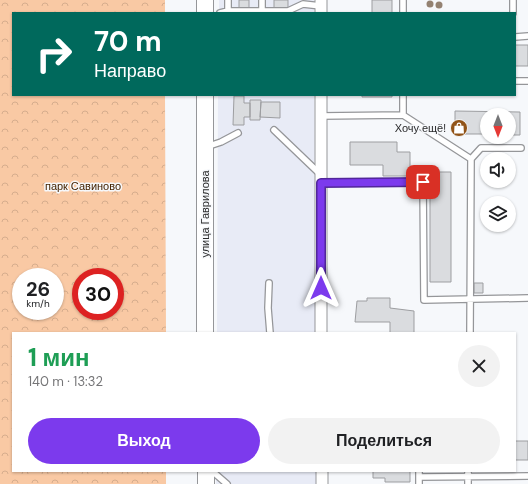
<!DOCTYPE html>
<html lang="ru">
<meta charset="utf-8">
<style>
body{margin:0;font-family:"DM Sans",sans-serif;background:#f2f2f2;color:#202124;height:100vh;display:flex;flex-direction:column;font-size:15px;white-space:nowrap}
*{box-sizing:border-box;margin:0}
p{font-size:13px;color:#757577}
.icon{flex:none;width:22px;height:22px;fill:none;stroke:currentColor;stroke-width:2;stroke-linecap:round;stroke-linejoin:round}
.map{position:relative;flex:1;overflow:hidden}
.details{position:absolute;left:12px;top:332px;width:504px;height:140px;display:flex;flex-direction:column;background:#fff;border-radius:0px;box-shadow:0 1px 3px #0004}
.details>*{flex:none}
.banner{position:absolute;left:12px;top:12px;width:504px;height:84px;border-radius:0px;box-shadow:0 1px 3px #0004;background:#00695c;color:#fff;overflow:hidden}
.needle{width:26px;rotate:180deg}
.tools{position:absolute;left:480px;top:108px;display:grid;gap:8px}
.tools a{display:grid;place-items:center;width:36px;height:36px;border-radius:50%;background:#fff;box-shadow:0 1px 3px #0004;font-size:20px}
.speed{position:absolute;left:12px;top:268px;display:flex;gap:8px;font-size:20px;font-weight:700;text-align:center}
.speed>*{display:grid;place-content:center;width:52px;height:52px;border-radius:50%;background:#fff;box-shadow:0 1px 3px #0004;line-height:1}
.speed small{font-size:10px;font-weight:400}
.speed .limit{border:6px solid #d22;background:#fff;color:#111}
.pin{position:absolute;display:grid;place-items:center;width:34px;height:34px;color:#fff;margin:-17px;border-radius:8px;box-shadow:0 2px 6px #0006}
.me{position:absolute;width:44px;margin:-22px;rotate:0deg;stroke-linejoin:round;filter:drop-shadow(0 0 3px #0008)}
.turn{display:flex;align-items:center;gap:14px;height:84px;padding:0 16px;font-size:18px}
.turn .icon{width:52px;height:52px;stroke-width:2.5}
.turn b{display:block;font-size:28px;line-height:34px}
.round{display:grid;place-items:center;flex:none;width:42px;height:42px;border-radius:21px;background:#f2f2f2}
.headline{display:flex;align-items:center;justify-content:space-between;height:68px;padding:0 16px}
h1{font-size:24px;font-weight:800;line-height:30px;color:#1e9e55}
.primary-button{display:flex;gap:8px;margin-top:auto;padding:8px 16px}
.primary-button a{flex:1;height:46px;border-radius:24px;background:#7c3aed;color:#fff;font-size:16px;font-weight:800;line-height:46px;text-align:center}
.primary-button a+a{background:#f2f2f2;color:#202124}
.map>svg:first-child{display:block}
.built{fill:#e8ebf6}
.park{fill:url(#park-crowns);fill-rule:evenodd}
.building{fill:#dadcdf;stroke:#9d9ea1}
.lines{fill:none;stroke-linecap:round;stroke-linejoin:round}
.lane-casing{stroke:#959699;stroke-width:8}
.street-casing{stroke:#959699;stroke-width:13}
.secondary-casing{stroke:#959699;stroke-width:18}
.lane{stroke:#fff;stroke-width:5.5}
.street{stroke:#fff;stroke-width:11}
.secondary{stroke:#fff;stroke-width:16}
.tree{fill:#948272}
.route-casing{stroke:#51269a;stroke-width:10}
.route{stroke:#7c3aed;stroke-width:7}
.labels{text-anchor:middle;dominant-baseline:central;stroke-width:3;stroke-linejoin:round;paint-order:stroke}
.poi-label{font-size:11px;fill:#2a2a2b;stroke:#f6f8fb;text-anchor:end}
.park-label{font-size:11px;fill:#442201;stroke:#f6f8fb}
.street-label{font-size:11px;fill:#2a2a2b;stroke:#f6f8fb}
</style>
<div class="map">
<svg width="528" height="484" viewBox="0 0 528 484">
<defs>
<pattern id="park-crowns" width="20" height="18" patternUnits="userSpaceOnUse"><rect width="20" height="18" fill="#f9c9a4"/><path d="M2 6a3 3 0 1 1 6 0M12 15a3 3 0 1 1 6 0" fill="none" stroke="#d6ad8d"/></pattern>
</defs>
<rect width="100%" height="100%" fill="#f6f8fb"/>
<path class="built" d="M219 0H314V13H219Z
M218 95H314L316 333H217Z
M216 471H317V484H216Z"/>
<path class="park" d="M0 0H165V13H13V95H165L166 333H13V471H166V484H0ZM21 277H55V311H21ZM81 277H115V311H81Z"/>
<path class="building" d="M239 0H249V9H239Z
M274 0H288V8H274Z
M372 0H392V13H372Z
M515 45H528V66H515Z
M362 95H392V97H362Z
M234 96H244V103H250V117H244V125H233Z
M250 100H261L260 120H250Z
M261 102H280V118L260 117Z
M455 111 520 112V135H509V115H487V134H455Z
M350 142H397V152H410V176H383V165H350Z
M430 172H451V282H430Z
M474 283H483V293H474Z
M367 298H390V308L414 311V333H390V322H355L357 301H367Z
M515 441H528V460H515Z
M352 471H410V482H385V478H373V471Z"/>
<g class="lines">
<g class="lane-casing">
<path id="lane" d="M262 0V11
M228 11H288L303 4 321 6
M220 13 228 11V0
M403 13V0
M513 13V0
M515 37 528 36
M515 81H528
M403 115 471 159 470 333
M321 116 403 115V95
M274 130 320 174
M206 147 221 142 238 133
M471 159 481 148H521
M321 183 423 182 424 300 528 298
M269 283 268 308 270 333
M212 471 227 484
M419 471V477
M419 484V477L528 476
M468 484V471"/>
</g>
<g class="street-casing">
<path id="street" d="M321 13V0
M321 333V95
M322 471V484"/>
</g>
<g class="secondary-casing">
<path id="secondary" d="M205 0V13
M205 333V95
M206 471V484"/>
</g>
<use href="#lane" class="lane"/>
<use href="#street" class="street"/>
<use href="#secondary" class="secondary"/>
</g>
<g class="tree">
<circle cx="430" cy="4" r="3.5"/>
<circle cx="439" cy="5" r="3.5"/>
</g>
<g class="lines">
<g class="route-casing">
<path id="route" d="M321 288V183L423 182"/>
</g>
<use href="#route" class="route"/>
</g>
<defs>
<g id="shop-disc" transform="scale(0.9)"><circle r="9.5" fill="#915317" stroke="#f6f8fb"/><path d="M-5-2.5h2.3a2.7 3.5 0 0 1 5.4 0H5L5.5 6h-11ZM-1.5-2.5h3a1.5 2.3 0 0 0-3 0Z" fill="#fff"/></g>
</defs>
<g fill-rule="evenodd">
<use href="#shop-disc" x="459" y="128"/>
</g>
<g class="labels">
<g class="poi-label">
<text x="446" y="128">Хочу ещё!</text>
</g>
<g class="park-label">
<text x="83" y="186">парк Савиново</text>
</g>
<g class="street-label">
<text transform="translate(205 214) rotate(-90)">улица Гаврилова</text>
</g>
</g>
</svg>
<div class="tools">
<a><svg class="needle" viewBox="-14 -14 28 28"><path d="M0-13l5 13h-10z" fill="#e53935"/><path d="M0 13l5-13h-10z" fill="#757577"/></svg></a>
<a><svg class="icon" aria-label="sound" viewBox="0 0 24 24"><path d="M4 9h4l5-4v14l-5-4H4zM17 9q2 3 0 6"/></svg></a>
<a><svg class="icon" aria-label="layers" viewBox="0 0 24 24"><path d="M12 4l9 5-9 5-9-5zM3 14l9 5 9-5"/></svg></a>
</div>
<div class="speed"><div>26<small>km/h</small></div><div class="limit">30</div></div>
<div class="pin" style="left:423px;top:182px;background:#d93025"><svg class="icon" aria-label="arrive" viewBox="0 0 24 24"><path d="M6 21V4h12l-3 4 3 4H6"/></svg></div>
<svg class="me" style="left:321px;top:288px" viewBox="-20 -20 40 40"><path d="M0-17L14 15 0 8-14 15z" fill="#7c3aed" stroke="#fff" stroke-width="4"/></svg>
<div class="banner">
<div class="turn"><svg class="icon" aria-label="right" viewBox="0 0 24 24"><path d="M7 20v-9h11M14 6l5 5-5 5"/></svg><div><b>70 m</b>Направо</div></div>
</div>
<section class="details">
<div class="headline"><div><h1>1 мин</h1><p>140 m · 13:32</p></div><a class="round"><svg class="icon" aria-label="close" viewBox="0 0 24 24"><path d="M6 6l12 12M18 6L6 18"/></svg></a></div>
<div class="primary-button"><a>Выход</a><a>Поделиться</a></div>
</section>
</div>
